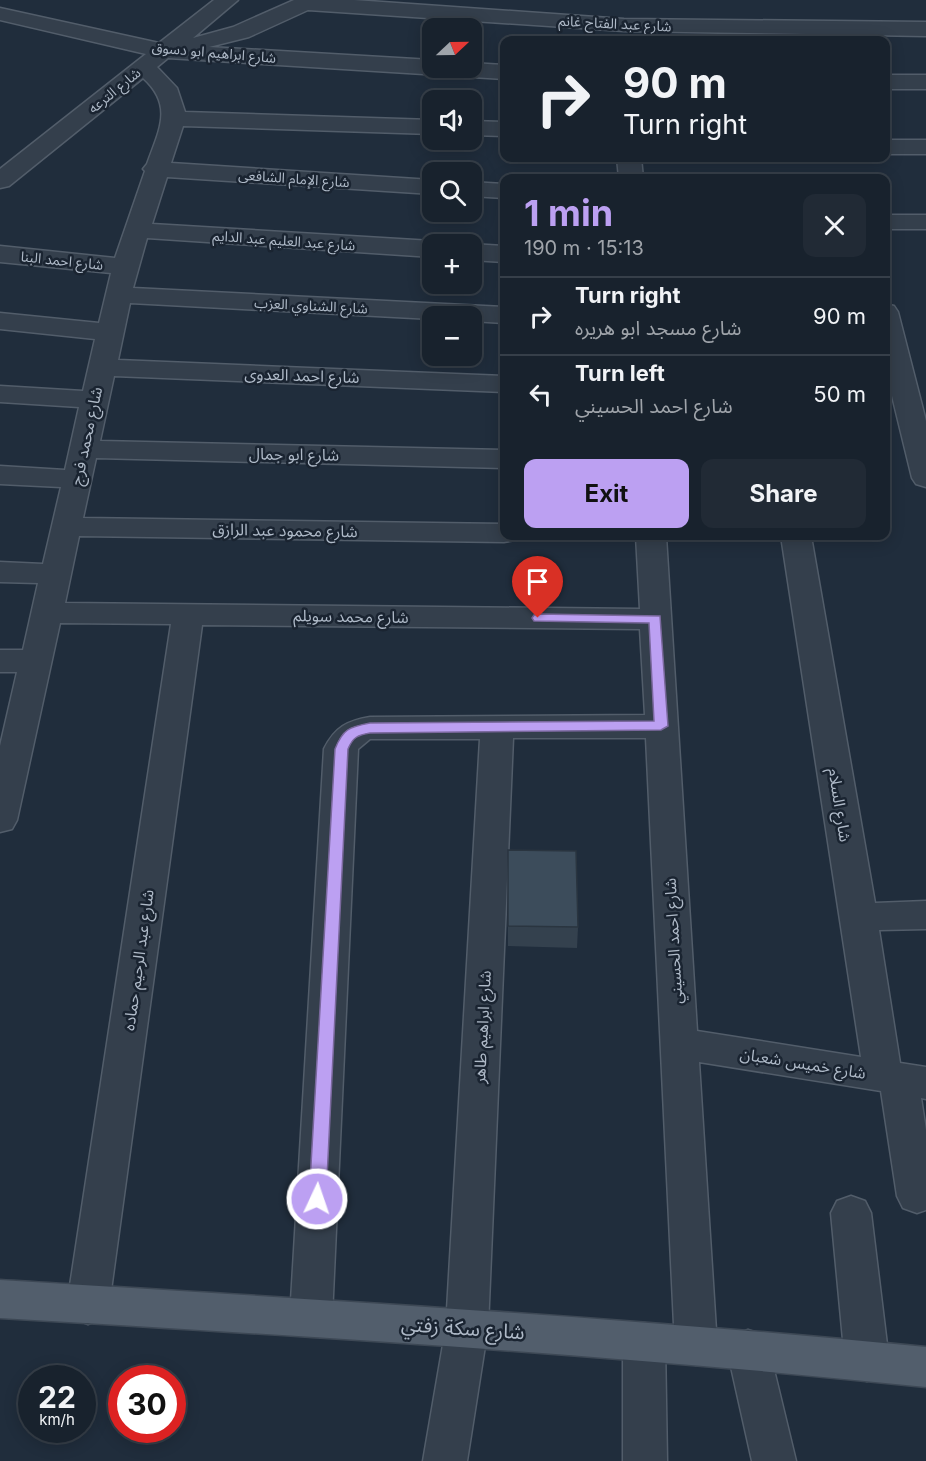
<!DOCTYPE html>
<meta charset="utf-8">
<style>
body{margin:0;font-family:Inter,"Noto Sans Arabic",sans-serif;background:#212a35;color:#f1f3f6;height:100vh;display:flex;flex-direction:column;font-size:22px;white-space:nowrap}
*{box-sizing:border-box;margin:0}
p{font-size:20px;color:#9fa4aa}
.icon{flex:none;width:33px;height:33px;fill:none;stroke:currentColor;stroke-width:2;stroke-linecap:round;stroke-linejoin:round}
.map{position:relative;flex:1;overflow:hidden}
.details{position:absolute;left:500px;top:174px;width:390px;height:366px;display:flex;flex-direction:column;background:#18222d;border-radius:12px;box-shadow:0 3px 15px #0003,0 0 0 2px #363f49}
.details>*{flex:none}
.top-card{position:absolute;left:500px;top:36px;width:390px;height:126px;border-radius:12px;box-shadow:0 3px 15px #0003,0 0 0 2px #363f49;background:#18222d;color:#f1f3f6;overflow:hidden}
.needle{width:39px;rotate:68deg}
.tools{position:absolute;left:422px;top:18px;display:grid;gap:12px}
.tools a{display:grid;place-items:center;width:60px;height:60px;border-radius:12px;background:#18222d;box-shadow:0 3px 15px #0003,0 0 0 2px #363f49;font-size:30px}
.speed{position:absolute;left:18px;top:1365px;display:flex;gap:12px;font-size:30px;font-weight:700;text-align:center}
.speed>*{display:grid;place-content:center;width:78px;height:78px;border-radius:50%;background:#18222d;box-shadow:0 3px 15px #0003,0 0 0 2px #363f49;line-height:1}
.speed small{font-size:15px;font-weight:400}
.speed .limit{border:9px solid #d22;background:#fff;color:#111}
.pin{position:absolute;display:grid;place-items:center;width:51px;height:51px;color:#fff;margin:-62px -26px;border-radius:50% 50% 50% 0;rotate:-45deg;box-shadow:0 0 6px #0007}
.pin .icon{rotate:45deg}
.me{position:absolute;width:66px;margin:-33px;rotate:3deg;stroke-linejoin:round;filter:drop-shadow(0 0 4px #0008)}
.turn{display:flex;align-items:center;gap:21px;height:126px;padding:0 24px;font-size:27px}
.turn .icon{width:78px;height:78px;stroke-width:2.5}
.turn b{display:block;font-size:42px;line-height:51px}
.round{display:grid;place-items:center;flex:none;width:63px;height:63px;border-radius:12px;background:#212a35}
.overview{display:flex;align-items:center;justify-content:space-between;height:102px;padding:0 24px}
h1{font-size:36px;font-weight:700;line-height:45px;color:#bca0f2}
.action{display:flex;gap:12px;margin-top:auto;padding:12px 24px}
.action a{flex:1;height:69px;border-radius:12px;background:#bca0f2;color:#111;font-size:24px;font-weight:700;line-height:69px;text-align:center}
.action a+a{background:#212a35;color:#f1f3f6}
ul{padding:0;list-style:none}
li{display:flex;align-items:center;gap:18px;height:78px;padding:0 24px;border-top:2px solid #363f49}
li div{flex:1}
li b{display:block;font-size:22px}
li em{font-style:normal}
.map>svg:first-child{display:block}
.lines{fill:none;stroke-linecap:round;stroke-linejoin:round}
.minor-casing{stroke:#525d6a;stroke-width:3}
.major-casing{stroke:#3d4855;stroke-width:3}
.minor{fill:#343f4c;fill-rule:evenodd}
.major{fill:#525e6c;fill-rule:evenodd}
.wall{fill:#34414e}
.building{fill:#3c4c5b;stroke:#2a3540;stroke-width:1.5}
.route{fill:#bca0f2;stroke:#7a689d;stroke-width:1.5}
.labels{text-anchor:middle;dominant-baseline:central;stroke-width:5;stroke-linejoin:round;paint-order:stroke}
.far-street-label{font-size:14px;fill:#afbac8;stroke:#1a2431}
.street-label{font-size:16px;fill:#afbac8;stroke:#1a2431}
.near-street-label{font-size:20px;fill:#afbac8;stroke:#1a2431}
</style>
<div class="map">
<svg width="926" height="1461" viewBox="0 0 926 1461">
<rect width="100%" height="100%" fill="#202d3c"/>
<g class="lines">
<g class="minor-casing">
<path id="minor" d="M214 0H238L193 38 233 27 294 0H354L624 19 926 22V36L624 31 308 10 249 37 209 47 432 60V68H471V63L504 65V79L168 58 157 67 177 88 185 112 432 120V134L183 126 171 163 432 180V194L167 177 152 224 432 241 442 244H432V257L147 238 133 288 504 307V323L471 321V316H432V319L130 303 118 360 504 376V392L114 376 100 441 504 450V468L96 458 83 518 504 524V536H517L515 540 504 542 79 536 65 603 640 609 636 536H666L697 1031 861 1057 781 536H811L875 903 926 901V929L879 930 900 1063 926 1067V1099L921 1098 926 1130V1210L917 1213 903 1208 897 1196 881 1091 699 1062 717 1346 711 1360 696 1365 681 1360 675 1346 646 738H513L488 1327 467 1461H423L446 1327 480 739H370L358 749 332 1317 326 1330 311 1336 296 1330 290 1317 324 749C335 727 347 721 370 717L645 715 640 629 202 625 109 1305 103 1318 88 1324 73 1318 67 1305 171 624 60 623 17 820 12 829 0 832V746L17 672H0V650H23L38 583 0 582V562L43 564 61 487 0 484V466L65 470 79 407 0 402V386L83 391 95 339 0 329V313L99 323 111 273 0 262V246L115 258 145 171 143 169 147 164C159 130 174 106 143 78L9 186 0 188V169L146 54 0 20V8L159 43Z
M885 75H926V89H885Z
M471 121 504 122V136L471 135Z
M885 140H926V154H885Z
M617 158H641L643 178H619Z
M471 182 504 184V198L471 196Z
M885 215H926V229H885Z
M471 244 504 246V262L471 260Z
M885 304 894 306 898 312 926 421V487L916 484 912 478 885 367Z
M851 1196 865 1201 871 1213 889 1361 882 1375 867 1381 852 1375 845 1361 831 1213 837 1201Z
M644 1323 659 1328 665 1342 667 1461H623V1342L629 1328Z
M748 1330 763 1335 769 1349 796 1461H752L727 1349 733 1335Z"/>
</g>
<g class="major-casing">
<path id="major" d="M0 1280C309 1299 618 1317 926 1347V1387C618 1355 309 1336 0 1318Z"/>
</g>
<use href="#minor" class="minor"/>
<use href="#major" class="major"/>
</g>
<path class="wall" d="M508 850 578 927 577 948 508 946Z"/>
<path class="building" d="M508 850 576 851 578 927 508 926Z"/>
<path class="route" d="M538 614 660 616 668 726 661 730 370 733C358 735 353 737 348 749L326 1199 323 1204 317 1206 311 1204 309 1199 335 749C343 729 349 727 370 723L654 721 649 623 534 621 532 618 534 615Z"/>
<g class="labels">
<g class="far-street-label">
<text transform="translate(615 23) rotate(3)">شارع عبد الفتاح غانم</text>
<text transform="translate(214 52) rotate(5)">شارع ابراهيم ابو دسوق</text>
<text transform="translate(114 90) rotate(-39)">شارع الترعه</text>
<text transform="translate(294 178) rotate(4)">شارع الإمام الشافعى</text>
<text transform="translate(284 240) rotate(4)">شارع عبد العليم عبد الدايم</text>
<text transform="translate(62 260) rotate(6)">شارع احمد البنا</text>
<text transform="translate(311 305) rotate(3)">شارع الشناوي العزب</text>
</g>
<g class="street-label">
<text transform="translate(302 375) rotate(2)">شارع احمد العدوى</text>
<text transform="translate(86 436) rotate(-78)">شارع محمد فرج</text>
<text transform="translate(294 454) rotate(1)">شارع ابو جمال</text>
<text transform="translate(285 530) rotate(1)">شارع محمود عبد الرازق</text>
<text transform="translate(351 616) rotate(1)">شارع محمد سويلم</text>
<text transform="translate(840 805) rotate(81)">شارع السلام</text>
<text transform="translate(673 941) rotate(-93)">شارع احمد الحسيني</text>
<text transform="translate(138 960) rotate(-82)">شارع عبد الرحيم حماده</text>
<text transform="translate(482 1027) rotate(-87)">شارع ابراهيم طاهر</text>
<text transform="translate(803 1063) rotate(9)">شارع خميس شعبان</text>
</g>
<g class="near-street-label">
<text transform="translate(463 1328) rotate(4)">شارع سكة زفتي</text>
</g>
</g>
</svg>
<div class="tools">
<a><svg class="needle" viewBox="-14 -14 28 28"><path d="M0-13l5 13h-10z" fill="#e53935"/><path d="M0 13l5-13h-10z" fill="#9fa4aa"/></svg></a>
<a><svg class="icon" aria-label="sound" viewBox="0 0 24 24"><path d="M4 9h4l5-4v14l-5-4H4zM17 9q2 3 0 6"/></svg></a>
<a><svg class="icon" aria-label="search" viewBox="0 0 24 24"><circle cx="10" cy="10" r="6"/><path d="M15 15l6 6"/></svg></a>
<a>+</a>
<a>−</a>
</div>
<div class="speed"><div>22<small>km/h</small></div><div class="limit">30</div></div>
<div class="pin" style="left:538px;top:618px;background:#d93025"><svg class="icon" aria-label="arrive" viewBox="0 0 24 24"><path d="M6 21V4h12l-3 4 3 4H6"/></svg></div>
<svg class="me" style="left:317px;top:1199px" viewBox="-20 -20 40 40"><circle r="17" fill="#bca0f2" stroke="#fff" stroke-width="3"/><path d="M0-11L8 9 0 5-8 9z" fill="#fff"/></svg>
<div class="top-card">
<div class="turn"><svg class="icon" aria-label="right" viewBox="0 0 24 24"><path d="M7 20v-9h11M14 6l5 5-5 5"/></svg><div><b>90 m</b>Turn right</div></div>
</div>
<section class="details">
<div class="overview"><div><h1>1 min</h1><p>190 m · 15:13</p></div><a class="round"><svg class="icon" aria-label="close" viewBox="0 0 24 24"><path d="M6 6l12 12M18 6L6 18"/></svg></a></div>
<ul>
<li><svg class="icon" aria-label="right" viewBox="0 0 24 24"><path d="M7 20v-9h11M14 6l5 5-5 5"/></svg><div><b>Turn right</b><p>شارع مسجد ابو هريره</p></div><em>90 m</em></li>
<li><svg class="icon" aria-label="left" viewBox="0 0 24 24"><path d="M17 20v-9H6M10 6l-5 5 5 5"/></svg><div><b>Turn left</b><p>شارع احمد الحسيني</p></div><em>50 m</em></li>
</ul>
<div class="action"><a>Exit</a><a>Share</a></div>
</section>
</div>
